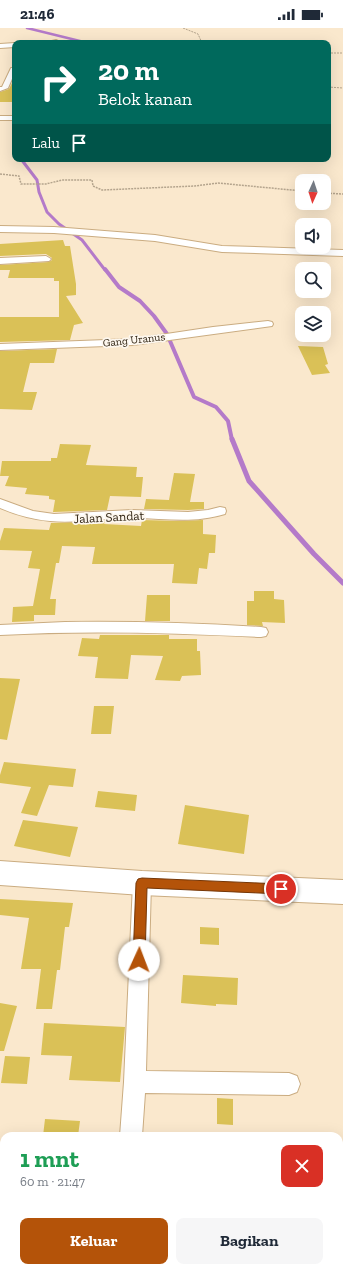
<!DOCTYPE html>
<html lang="id">
<meta charset="utf-8">
<style>
body{margin:0;font-family:"Zilla Slab",serif;background:#f6f6f7;color:#1f2937;height:100vh;display:flex;flex-direction:column;font-size:15px;white-space:nowrap}
*{box-sizing:border-box;margin:0}
p{font-size:13px;color:#747a83}
.icon{flex:none;width:22px;height:22px;fill:none;stroke:currentColor;stroke-width:2;stroke-linecap:round;stroke-linejoin:round}
.map{position:relative;flex:1;overflow:hidden}
.sheet{position:absolute;left:0px;top:1104px;width:343px;height:140px;display:flex;flex-direction:column;background:#fff;border-radius:12px 12px 0 0;box-shadow:0 4px 16px #0002}
.sheet>*{flex:none}
.banner{position:absolute;left:12px;top:12px;width:319px;height:122px;border-radius:8px;box-shadow:0 4px 16px #0002;background:#00695c;color:#fff;overflow:hidden}
.needle{width:26px;rotate:183deg}
.tools{position:absolute;left:295px;top:146px;display:grid;gap:8px}
.tools a{display:grid;place-items:center;width:36px;height:36px;border-radius:8px;background:#fff;box-shadow:0 4px 16px #0002;font-size:20px}
.pin{position:absolute;display:grid;place-items:center;width:34px;height:34px;color:#fff;margin:-17px;border:2px solid #fff;border-radius:50%;box-shadow:0 1px 4px #0007}
.me{position:absolute;width:44px;margin:-22px;rotate:2deg;stroke-linejoin:round;filter:drop-shadow(0 0 3px #0008)}
.turn{display:flex;align-items:center;gap:14px;height:84px;padding:0 20px;font-size:18px}
.turn .icon{width:52px;height:52px;stroke-width:2.5}
.turn b{display:block;font-size:28px;line-height:34px}
.then{display:flex;align-items:center;height:38px;padding:0 20px;background:#0003;gap:8px;font-size:15px}
.round{display:grid;place-items:center;flex:none;width:42px;height:42px;border-radius:8px;background:#f6f6f7}
.summary{display:flex;align-items:center;justify-content:space-between;height:68px;padding:0 20px}
h1{font-size:24px;font-weight:700;line-height:30px;color:#1e9e55}
.cta{display:flex;gap:8px;margin-top:auto;padding:8px 20px}
.cta a{flex:1;height:46px;border-radius:8px;background:#b45309;color:#fff;font-size:16px;font-weight:700;line-height:46px;text-align:center}
.cta a+a{background:#f6f6f7;color:#1f2937}
.status{display:flex;justify-content:space-between;align-items:center;height:28px;padding:0 20px;background:#fff;direction:ltr}
.status svg{height:11px;fill:currentColor}
.map>svg:first-child{display:block}
.lines{fill:none;stroke-linecap:round;stroke-linejoin:round}
.stream-far3{stroke:#b47ac9;stroke-width:2.5}
.stream-far2{stroke:#b47ac9;stroke-width:3}
.stream-far1{stroke:#b47ac9;stroke-width:4}
.stream{stroke:#b47ac9;stroke-width:5}
.building{fill:#dac157}
.minor-casing{stroke:#caac81;stroke-width:2}
.secondary-casing{stroke:#caac81;stroke-width:2}
.path-far1{stroke:#b4a48d;stroke-width:1;stroke-dasharray:2 1;stroke-linecap:butt}
.path{stroke:#b4a48d;stroke-width:1.5;stroke-dasharray:2 1;stroke-linecap:butt}
.minor{fill:#fff;fill-rule:evenodd}
.secondary{fill:#fff;fill-rule:evenodd}
.route{fill:#b45309;stroke:#753606}
.labels{text-anchor:middle;dominant-baseline:central;stroke-width:3.5;stroke-linejoin:round;paint-order:stroke}
.far-street-label{font-size:11px;fill:#2f2312;stroke:#fdf7ee}
.street-label{font-size:13px;fill:#2f2312;stroke:#fdf7ee}
</style>
<div class="status"><b>21:46</b><svg viewBox="0 0 49 12"><path d="M0 12V9h3v3zM5 12V6h3v6zM10 12V3h3v9zM15 12V0h3v12zM26 1h20v11H26zM47 4h2v5h-2z"/></svg></div>
<div class="map">
<svg width="343" height="1244" viewBox="0 0 343 1244">
<rect width="100%" height="100%" fill="#fae8cd"/>
<g class="lines">
<path class="stream-far3" d="M27 0 88 15"/>
<path class="stream-far2" d="M15 121V124
M21 131 37 152 39 164 47 184 59 196 82 212 105 242"/>
<path class="stream-far1" d="M105 241 119 259 140 273 154 288 167 306 194 369 216 379 228 393 232 412"/>
<path class="stream" d="M232 411 249 453 314 526 343 555"/>
</g>
<path class="building" d="M12 55H15V74H0V64L9 61Z
M63 212 65 218H70L76 256V267L66 268 83 295 74 297 70 312 0 314V289H59V253H54V250H8L10 242H0V237L49 234 52 232V230L46 226 0 228V216Z
M298 318 323 319 328 336 325 337 330 345 312 347Z
M57 321 54 335H30L23 364H37L32 382 0 381V323Z
M60 416 91 417 86 437 137 439 136 449H143L141 469 110 468 107 482 54 484H53L55 472 49 471V468L25 466 27 460 5 458 9 448H0L2 433H51V430H57Z
M174 445 195 446 190 474H204V481L188 482 144 481 146 471 169 472Z
M142 492 179 493 203 492V506L216 507 215 525H209L207 541 199 540 197 556 172 555 174 536H92L95 519 62 518 59 535H56L50 571H56L55 587H34V593L12 594 13 579 33 578 40 541 28 540 32 523 0 522V513L4 500 49 502 51 495 105 493 104 496 141 498Z
M254 563H274V571L284 572 285 595 262 594 263 598 247 597V573H254Z
M147 567H170V593H145Z
M100 607H169V611H197V623H200L201 647 182 648 180 653 155 652 163 628 131 627 128 651 95 650 98 629 78 628 82 610 99 611Z
M0 650 20 651 7 712 0 711Z
M94 678H114L111 706H91Z
M4 734 76 741 73 759 49 757 37 788 21 785 31 759 0 755V747Z
M98 763 137 767 135 783 95 779Z
M185 777 249 787 244 826 178 816Z
M23 792 78 799 70 829 14 818Z
M0 871 73 875 69 899H65L60 942H57L52 981H36L41 941H21L29 890 0 887Z
M200 899 219 900V917L200 916Z
M183 947 238 950 237 977 216 976V978L181 975Z
M0 975 17 978 4 1023H0Z
M44 995 125 999 120 1054 69 1052 72 1028 41 1027Z
M5 1028 30 1029 27 1056 1 1055Z
M217 1070 233 1071V1097L217 1096Z
M45 1091 80 1093 78 1108H43Z"/>
<g class="lines">
<g class="minor-casing">
<path id="minor" d="M56 12 58 13V15H43Z
M15 15V19L0 20V16Z
M11 40H15V44L8 60 0 63V59H2Z
M0 88H15V92H0Z
M0 198 54 199 155 207 222 218 343 222V228L222 224 155 213 54 205 0 204Z
M46 228 51 231 49 233 0 236V230Z
M268 293 272 294 273 296 272 298 133 317 0 322V316L133 311 213 299Z
M0 471 33 483 54 486 132 482 188 484 208 482 220 479 225 480 226 483 225 486C192 496 166 490 133 490 80 491 52 502 0 480Z
M65 594C131 593 196 595 261 599L266 600 268 604 266 608 261 609C174 605 87 602 0 607V597Z
M142 847 149 849 151 855 146 1043 289 1045 297 1048 300 1056 297 1064 289 1067 145 1065 142 1108H120L124 1054 133 855 135 849Z
M109 1240H133L132 1244H108Z"/>
</g>
<g class="secondary-casing">
<path id="secondary" d="M0 833 142 843 343 852V876L142 867 0 857Z"/>
</g>
<path class="path-far1" d="M183 0 198 6 202 15
M328 25H343
M328 59 343 60"/>
<path class="path" d="M0 146 19 148 21 156H46L62 152H92L93 158 102 162 195 158 218 155 302 163
M324 165 343 166"/>
<use href="#minor" class="minor"/>
<use href="#secondary" class="secondary"/>
</g>
<path class="route" d="M142 850 281 856 285 857 287 861 285 865 281 866 147 860 145 932 143 936 139 937 135 936 133 932 136 855 138 851Z"/>
<g class="labels">
<g class="far-street-label">
<text transform="translate(134 312) rotate(-6)">Gang Uranus</text>
</g>
<g class="street-label">
<text transform="translate(109 489) rotate(-3)">Jalan Sandat</text>
</g>
</g>
</svg>
<div class="tools">
<a><svg class="needle" viewBox="-14 -14 28 28"><path d="M0-13l5 13h-10z" fill="#e53935"/><path d="M0 13l5-13h-10z" fill="#747a83"/></svg></a>
<a><svg class="icon" aria-label="sound" viewBox="0 0 24 24"><path d="M4 9h4l5-4v14l-5-4H4zM17 9q2 3 0 6"/></svg></a>
<a><svg class="icon" aria-label="search" viewBox="0 0 24 24"><circle cx="10" cy="10" r="6"/><path d="M15 15l6 6"/></svg></a>
<a><svg class="icon" aria-label="layers" viewBox="0 0 24 24"><path d="M12 4l9 5-9 5-9-5zM3 14l9 5 9-5"/></svg></a>
</div>
<div class="pin" style="left:281px;top:861px;background:#d93025"><svg class="icon" aria-label="arrive" viewBox="0 0 24 24"><path d="M6 21V4h12l-3 4 3 4H6"/></svg></div>
<svg class="me" style="left:139px;top:932px" viewBox="-20 -20 40 40"><circle r="19" fill="#fff"/><path d="M0-13L10 11 0 6-10 11z" fill="#b45309"/></svg>
<div class="banner">
<div class="turn"><svg class="icon" aria-label="right" viewBox="0 0 24 24"><path d="M7 20v-9h11M14 6l5 5-5 5"/></svg><div><b>20 m</b>Belok kanan</div></div>
<div class="then">Lalu<svg class="icon" aria-label="arrive" viewBox="0 0 24 24"><path d="M6 21V4h12l-3 4 3 4H6"/></svg></div>
</div>
<section class="sheet">
<div class="summary"><div><h1>1 mnt</h1><p>60 m · 21:47</p></div><a class="round" style="background:#d93025;color:#fff"><svg class="icon" aria-label="close" viewBox="0 0 24 24"><path d="M6 6l12 12M18 6L6 18"/></svg></a></div>
<div class="cta"><a>Keluar</a><a>Bagikan</a></div>
</section>
</div>
